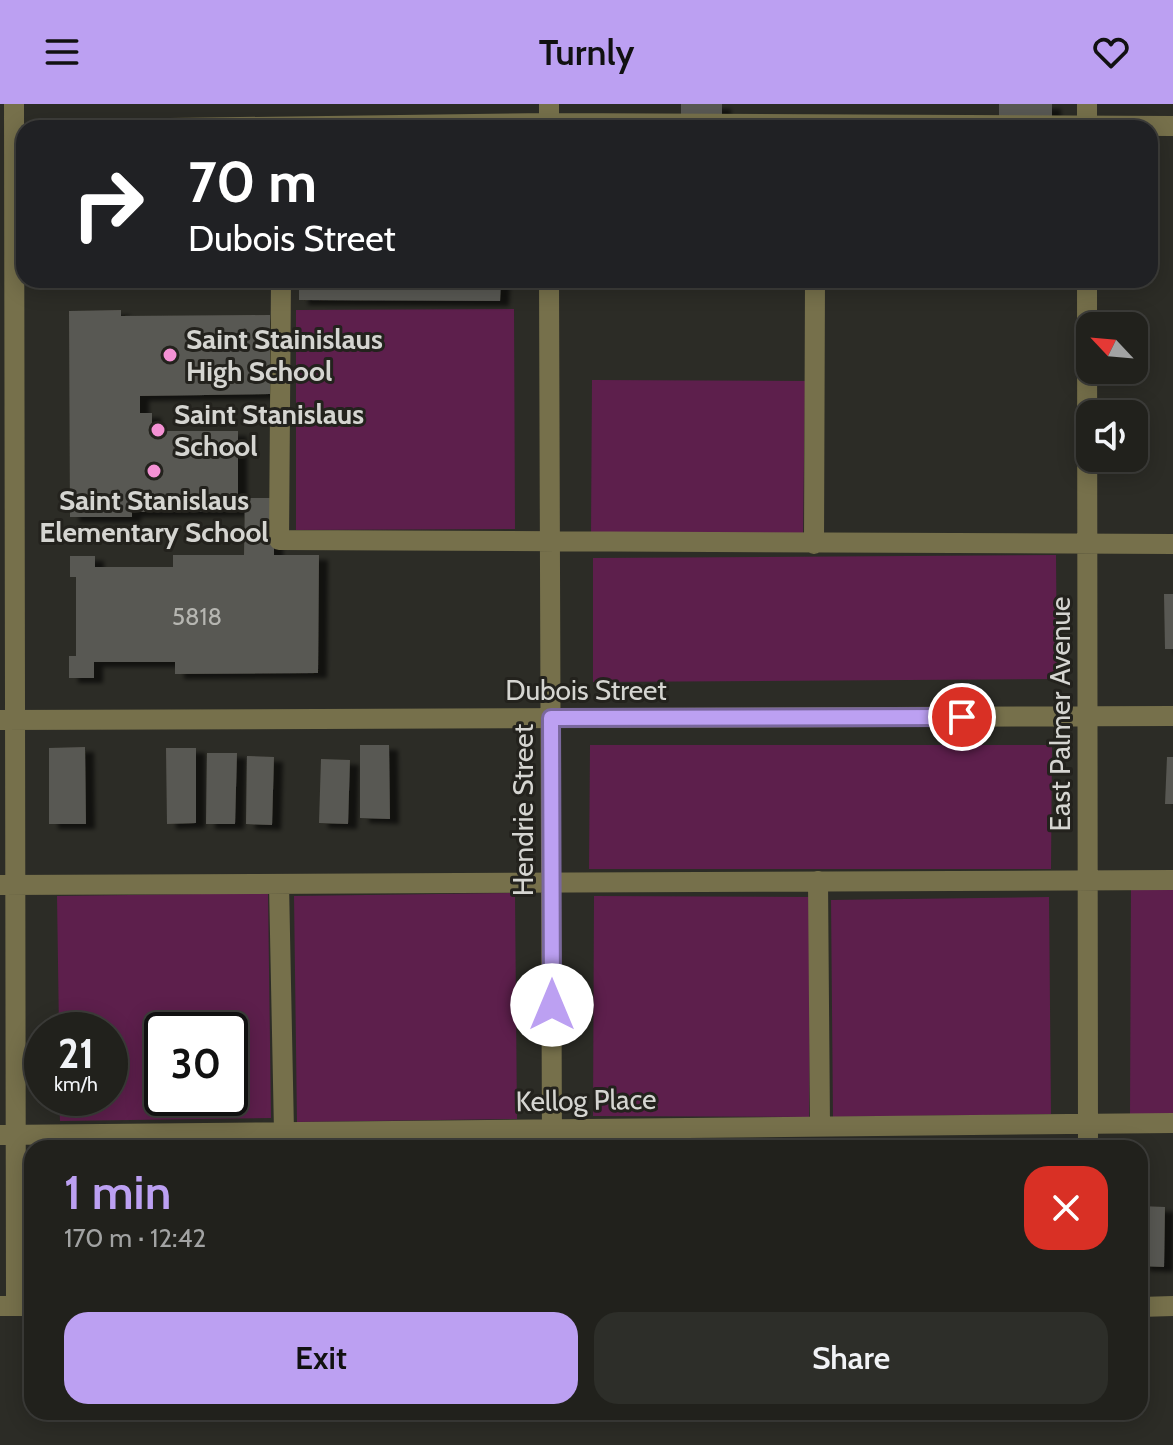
<!DOCTYPE html>
<meta charset="utf-8">
<style>
body{margin:0;font-family:Cabin,sans-serif;background:#2d2e29;color:#f1f3f6;height:100vh;display:flex;flex-direction:column;font-size:30px;white-space:nowrap}
*{box-sizing:border-box;margin:0}
p{font-size:26px;color:#a2a3a3}
.icon{flex:none;width:44px;height:44px;fill:none;stroke:currentColor;stroke-width:2;stroke-linecap:round;stroke-linejoin:round}
.map{position:relative;flex:1;overflow:hidden}
.drawer{position:absolute;left:24px;top:1036px;width:1124px;height:280px;display:flex;flex-direction:column;background:#21211c;border-radius:24px;box-shadow:0 4px 20px #0003,0 0 0 2px #3e3e3b}
.drawer>*{flex:none}
.hud{position:absolute;left:16px;top:16px;width:1142px;height:168px;border-radius:24px;box-shadow:0 4px 20px #0003,0 0 0 2px #3e3e3b;background:#202124;color:#fff;overflow:hidden}
.needle{width:52px;rotate:296deg}
.fabs{position:absolute;left:1076px;top:208px;display:grid;gap:16px}
.fabs a{display:grid;place-items:center;width:72px;height:72px;border-radius:16px;background:#21211c;box-shadow:0 4px 20px #0003,0 0 0 2px #3e3e3b;font-size:40px}
.speed{position:absolute;left:24px;top:908px;display:flex;gap:16px;font-size:40px;font-weight:700;text-align:center}
.speed>*{display:grid;place-content:center;width:104px;height:104px;border-radius:50%;background:#21211c;box-shadow:0 4px 20px #0003,0 0 0 2px #3e3e3b;line-height:1}
.speed small{font-size:20px;font-weight:400}
.speed .limit{border:4px solid #111;border-radius:12px;background:#fff;color:#111}
.pin{position:absolute;display:grid;place-items:center;width:68px;height:68px;color:#fff;margin:-34px;border:4px solid #fff;border-radius:50%;box-shadow:0 2px 8px #0007}
.me{position:absolute;width:88px;margin:-44px;rotate:0deg;stroke-linejoin:round;filter:drop-shadow(0 0 6px #0008)}
.turn{display:flex;align-items:center;gap:28px;height:168px;padding:0 40px;font-size:36px}
.turn .icon{width:104px;height:104px;stroke-width:2.5}
.turn b{display:block;font-size:56px;line-height:68px}
.round{display:grid;place-items:center;flex:none;width:84px;height:84px;border-radius:24px;background:#2d2e29}
.summary{display:flex;align-items:center;justify-content:space-between;height:136px;padding:0 40px}
h1{font-size:48px;font-weight:600;line-height:60px;color:#bca0f2}
.button{display:flex;gap:16px;margin-top:auto;padding:16px 40px}
.button a{flex:1;height:92px;border-radius:24px;background:#bca0f2;color:#111;font-size:32px;font-weight:600;line-height:92px;text-align:center}
.button a+a{background:#2d2e29;color:#f1f3f6}
header{display:flex;justify-content:space-between;align-items:center;height:104px;padding:0 40px;background:#bca0f2;color:#111;font-size:36px;font-weight:600}
.map>svg:first-child{display:block}
.green{fill:#5d1f4c;fill-rule:evenodd}
.building{fill:#595852;filter:url(#shadow)}
.lines{fill:none;stroke-linecap:round;stroke-linejoin:round}
.minor{stroke:#76704b;stroke-width:20}
.route-casing{stroke:#7a689d;stroke-width:20}
.route{stroke:#bca0f2;stroke-width:14}
.poi-dot{fill:#f491d4;stroke:#23221d;stroke-width:3}
.labels{text-anchor:middle;dominant-baseline:central;stroke-width:6;stroke-linejoin:round;paint-order:stroke}
.number-label{font-size:24px;fill:#b6b6b1}
.poi-label{font-size:28px;font-weight:bold;fill:#d5d5d1;stroke:#23221d;text-anchor:start}
.street-label{font-size:28px;fill:#d5d5d1;stroke:#23221d}
</style>
<header><svg class="icon" aria-label="menu" viewBox="0 0 24 24"><path d="M4 6h16M4 12h16M4 18h16"/></svg>Turnly<svg class="icon" aria-label="heart" viewBox="0 0 24 24"><path d="M12 20l-8-8c-3-5 5-10 8-4 3-6 11-1 8 4z"/></svg></header>
<div class="map">
<svg width="1173" height="1341" viewBox="0 0 1173 1341">
<defs>
<filter id="shadow"><feDropShadow dx="9" dy="5" stdDeviation="2" flood-color="#0009"/></filter>
</defs>
<rect width="100%" height="100%" fill="#2c2c26"/>
<path class="green" d="M514 205 515 425 296 426V206Z
M592 276 805 277 803 431 591 430Z
M1056 451 1057 575 593 578V454Z
M590 641H1052L1051 765H589Z
M1131 785H1173V1010H1130Z
M268 789 271 1014 60 1017 59 994H110V926H59L57 792ZM162 926H230V994H162Z
M515 789 517 1015 297 1018 294 792Z
M594 792 811 793 809 1013 593 1012Z
M1049 793 1051 1010 833 1013 831 796Z
M595 1035H1056V1044H595Z
M521 1039V1044H55V1040Z"/>
<path class="building" d="M681 0H722V13H681Z
M999 0H1052V13H999Z
M299 176H501L500 197 299 196Z
M121 206V212L270 211V290L140 292V309H152V327H238V407L132 408V413H70L69 207Z
M245 394H274V451H319L318 569 175 570V558H94V574H69V552H76V473H70V452H95V463H173V451H244Z
M1164 490H1173V545H1165Z
M360 641H389L390 715 360 714Z
M85 643 86 720H49V644Z
M166 644H196V719L167 720Z
M207 649H237L235 720H206Z
M247 652 274 653 272 721 246 720Z
M1167 653H1173V700H1165Z
M321 655 350 656 348 720 319 719Z
M1140 1102 1165 1103 1164 1163 1140 1162Z"/>
<g class="lines">
<path class="minor" d="M14 0 16 1202
M549 0V24
M1087 0V24
M170 24 549 19 1173 22
M281 176 279 436 1173 440
M549 176 552 1044
M1087 176 1088 1044
M814 440 815 176
M0 616 1173 612
M818 777 820 1022
M279 780 284 1028
M0 781 1173 776
M0 1031 1173 1019
M0 1202H32
M1140 1203 1173 1202"/>
</g>
<g class="lines">
<g class="route-casing">
<path id="route" d="M552 901 551 614 962 613"/>
</g>
<use href="#route" class="route"/>
</g>
<g class="poi-dot">
<circle cx="170" cy="251" r="8"/>
<circle cx="158" cy="326" r="8"/>
<circle cx="154" cy="367" r="8"/>
</g>
<g class="labels">
<g class="number-label">
<text x="197" y="512">5818</text>
</g>
<g class="poi-label">
<text x="186" y="235">Saint Stainislaus<tspan x="186" dy="32">High School</tspan></text>
<text x="174" y="310">Saint Stanislaus<tspan x="174" dy="32">School</tspan></text>
<text x="154" y="396" text-anchor="middle">Saint Stanislaus<tspan x="154" dy="32">Elementary School</tspan></text>
</g>
<g class="street-label">
<text x="586" y="586">Dubois Street</text>
<text transform="translate(1060 610) rotate(-90)">East Palmer Avenue</text>
<text transform="translate(523 706) rotate(-90)">Hendrie Street</text>
<text transform="translate(586 996) rotate(-1)">Kellog Place</text>
</g>
</g>
</svg>
<div class="fabs">
<a><svg class="needle" viewBox="-14 -14 28 28"><path d="M0-13l5 13h-10z" fill="#e53935"/><path d="M0 13l5-13h-10z" fill="#a2a3a3"/></svg></a>
<a><svg class="icon" aria-label="sound" viewBox="0 0 24 24"><path d="M4 9h4l5-4v14l-5-4H4zM17 9q2 3 0 6"/></svg></a>
</div>
<div class="speed"><div>21<small>km/h</small></div><div class="limit">30</div></div>
<div class="pin" style="left:962px;top:613px;background:#d93025"><svg class="icon" aria-label="arrive" viewBox="0 0 24 24"><path d="M6 21V4h12l-3 4 3 4H6"/></svg></div>
<svg class="me" style="left:552px;top:901px" viewBox="-20 -20 40 40"><circle r="19" fill="#fff"/><path d="M0-13L10 11 0 6-10 11z" fill="#bca0f2"/></svg>
<div class="hud">
<div class="turn"><svg class="icon" aria-label="right" viewBox="0 0 24 24"><path d="M7 20v-9h11M14 6l5 5-5 5"/></svg><div><b>70 m</b>Dubois Street</div></div>
</div>
<section class="drawer">
<div class="summary"><div><h1>1 min</h1><p>170 m · 12:42</p></div><a class="round" style="background:#d93025;color:#fff"><svg class="icon" aria-label="close" viewBox="0 0 24 24"><path d="M6 6l12 12M18 6L6 18"/></svg></a></div>
<div class="button"><a>Exit</a><a>Share</a></div>
</section>
</div>
